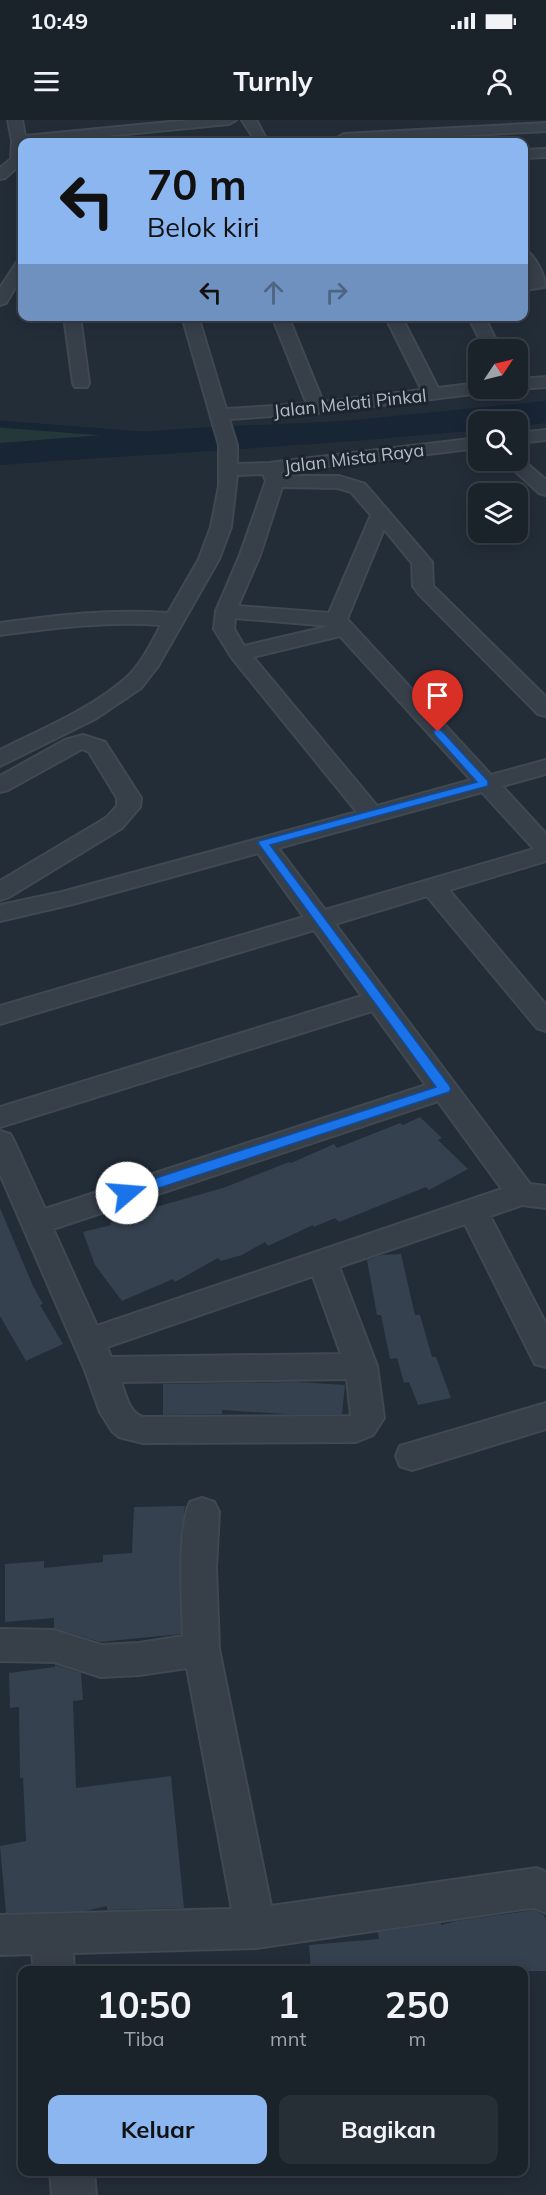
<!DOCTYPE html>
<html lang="id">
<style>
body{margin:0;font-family:Mulish,sans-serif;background:#272f36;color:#f1f3f6;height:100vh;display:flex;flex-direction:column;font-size:22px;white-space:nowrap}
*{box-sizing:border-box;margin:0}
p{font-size:20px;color:#9fa4a8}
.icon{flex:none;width:33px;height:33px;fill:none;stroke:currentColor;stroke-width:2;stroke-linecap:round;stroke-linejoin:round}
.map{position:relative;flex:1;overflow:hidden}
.drawer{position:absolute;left:18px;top:1846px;width:510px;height:210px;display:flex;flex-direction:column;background:#1a222a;border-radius:12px;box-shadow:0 3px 15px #0003,0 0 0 2px #383f47}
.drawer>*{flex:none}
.top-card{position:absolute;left:18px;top:18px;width:510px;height:183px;border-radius:12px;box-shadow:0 3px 15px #0003,0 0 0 2px #383f47;background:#8bb6f0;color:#111;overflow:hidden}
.needle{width:39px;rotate:55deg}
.tools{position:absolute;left:468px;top:219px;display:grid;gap:12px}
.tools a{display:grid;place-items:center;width:60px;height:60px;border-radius:12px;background:#1a222a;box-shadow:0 3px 15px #0003,0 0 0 2px #383f47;font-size:30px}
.pin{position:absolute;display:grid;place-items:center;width:51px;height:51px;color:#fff;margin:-62px -26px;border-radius:50% 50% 50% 0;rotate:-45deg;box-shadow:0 0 6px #0007}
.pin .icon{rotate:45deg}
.me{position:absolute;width:66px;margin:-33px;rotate:72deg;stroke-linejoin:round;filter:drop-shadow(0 0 4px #0008)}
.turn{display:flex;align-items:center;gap:21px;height:126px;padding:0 30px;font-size:27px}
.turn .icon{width:78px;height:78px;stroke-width:2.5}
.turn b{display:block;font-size:42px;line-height:51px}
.lanes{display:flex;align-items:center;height:57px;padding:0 30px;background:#0003;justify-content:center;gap:30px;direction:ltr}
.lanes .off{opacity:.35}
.eta{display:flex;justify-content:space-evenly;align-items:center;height:102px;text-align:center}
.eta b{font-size:36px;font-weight:700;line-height:42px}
.button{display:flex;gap:12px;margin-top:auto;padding:12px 30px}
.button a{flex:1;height:69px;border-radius:12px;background:#8bb6f0;color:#111;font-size:24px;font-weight:700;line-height:69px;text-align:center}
.button a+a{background:#272f36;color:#f1f3f6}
.status{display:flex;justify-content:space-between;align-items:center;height:42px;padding:0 30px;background:#1a222a;direction:ltr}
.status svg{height:16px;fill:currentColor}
header{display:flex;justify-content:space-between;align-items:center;height:78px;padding:0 30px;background:#1a222a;font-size:27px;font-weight:700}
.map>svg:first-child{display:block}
.green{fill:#253839}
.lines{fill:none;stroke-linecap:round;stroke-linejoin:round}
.stream{stroke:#172535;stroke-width:7}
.river{fill:#172535;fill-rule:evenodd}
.building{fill:#35414f}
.minor-casing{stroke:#404852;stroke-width:4}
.minor{fill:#373f49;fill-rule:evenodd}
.route{fill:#1a73e8;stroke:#114b97;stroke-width:1.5}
.labels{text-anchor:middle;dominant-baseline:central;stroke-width:6;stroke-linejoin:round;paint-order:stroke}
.far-street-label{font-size:18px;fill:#b2bac5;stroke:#1c242e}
</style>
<div class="status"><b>10:49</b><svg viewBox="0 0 49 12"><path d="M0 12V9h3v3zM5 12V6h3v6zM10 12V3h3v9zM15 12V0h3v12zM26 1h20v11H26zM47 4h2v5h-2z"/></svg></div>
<header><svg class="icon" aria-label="menu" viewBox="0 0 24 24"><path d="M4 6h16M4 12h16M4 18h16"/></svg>Turnly<svg class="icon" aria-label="person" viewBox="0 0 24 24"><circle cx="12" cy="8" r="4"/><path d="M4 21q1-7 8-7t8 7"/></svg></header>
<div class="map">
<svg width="546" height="2075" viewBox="0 0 546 2075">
<rect width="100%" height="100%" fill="#232d38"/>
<path class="green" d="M0 304 185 317 216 311 226 325 185 321 0 334Z"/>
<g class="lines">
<path class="stream" d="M0 304 193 319 0 334"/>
<path class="river" d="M546 281V303L518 306V302H478V310C319 326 160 333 0 345V323L193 308 343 301Z"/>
</g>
<path class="building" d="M420 997 442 1018 438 1020 468 1049 429 1070 426 1067 339 1102 335 1098 314 1107 313 1105 268 1126 265 1122 242 1135 221 1141 218 1138 175 1162 173 1159 122 1181 95 1145 83 1112 111 1105 110 1103 135 1096 134 1093 223 1068 289 1042 291 1043 334 1024 337 1028 400 1003 403 1005Z
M0 1088 33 1166 43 1184 40 1185 63 1224 26 1241 0 1196Z
M401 1134 415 1195H420L432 1237H436L451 1278 418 1285 409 1262 404 1263 397 1238 390 1239 381 1195H377L367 1140 381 1135Z
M297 1262 345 1265 342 1294H285L222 1290V1294L163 1295V1264Z
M185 1386 180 1428 181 1514 100 1522 54 1508V1498L5 1502V1444L44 1441V1448L103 1442V1435L132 1433 134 1387Z
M55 1545 81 1553 83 1580 73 1581 76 1668 171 1656 184 1788 107 1790V1786L85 1791 6 1793 0 1726 26 1721 23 1658H20L19 1587 10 1588 9 1553 55 1547Z
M534 1790 544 1795 546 1800V1851H311L309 1825 379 1819 378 1812 441 1803V1805L456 1801Z"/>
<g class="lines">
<g class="minor-casing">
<path id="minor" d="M8 0H22L25 16 190 0H236L229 4 44 22H22V43L5 58 0 59V48L11 39 12 21Z
M242 0H256L268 22H256Z
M546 3V11L344 22 337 18 344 14Z
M546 29V37L524 38V30Z
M524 130C534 133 546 157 545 167L524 170V160H530L524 148Z
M22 140V156L6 183 0 185V168L17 142Z
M64 196H80L89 263 87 267H75L73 263Z
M182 196H198L226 289 307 284 272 196H288L323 282 422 270 385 196H401L438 268 478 263V268H489L481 273 317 293 229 299 237 325V344L269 343 478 318V328L280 352 282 356H339L365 364 432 442 433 466 546 577V596L538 594 419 474 413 466 412 443 384 409 347 499 491 655 546 640V654L502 666 546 714V741L449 770 546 885V911L537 908 427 776 335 804 530 1064 546 1066V1088L522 1085 490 1096 546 1204V1247L535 1244 465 1104 339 1147 377 1246 384 1298 373 1315 356 1322 143 1323 119 1317 112 1311 100 1292 85 1250 0 1054V1011L10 1014 14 1021 45 1089 426 965 372 891 0 1007V987L362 876 314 810 0 904V886L304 797 258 733 73 784 0 801V785L62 772 357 692 232 538 214 509 216 491 240 435 266 361 263 354 237 355 231 407 219 439 158 546 141 568 95 599 0 646V630C42 609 89 590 125 559 141 545 151 524 161 505 106 501 55 508 0 515V503C59 495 108 489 168 493L199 439 211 407 219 366V325ZM282 367 338 368 351 372 371 395 329 493 238 486 260 435ZM235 498 330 506 244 526 234 509ZM340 516 471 660 377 686 253 537ZM482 672 534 729 325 790 278 728ZM438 981 502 1069 97 1206 53 1109ZM313 1156 341 1234 111 1237 107 1227ZM347 1259 351 1296 143 1297C129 1293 126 1275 121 1262Z
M468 196H484L501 230H485Z
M546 257V267L518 269 516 268H518V259Z
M546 310V320L518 323V313Z
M518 336 546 360V375L539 373 503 340H518Z
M83 615 105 622 141 678 140 687 122 708 9 777 0 780V761L106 698 117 686V678L89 632 82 629 8 670 0 672V656L65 620Z
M546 1283V1309L412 1350 400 1346 396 1336 400 1326Z
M202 1378 214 1382 219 1392 216 1448 219 1529 271 1786 537 1748 546 1752V1793L534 1788 524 1789 256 1828 73 1833 74 1851H34L32 1834 0 1835V1795L232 1789 187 1548 139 1555 101 1557 54 1542 0 1541V1509L54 1510 101 1525 139 1523 183 1516C182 1483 177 1410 190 1382Z
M50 2052H94L96 2075H52Z"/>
</g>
<use href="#minor" class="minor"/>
</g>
<path class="route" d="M438 609 441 610 488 661V666L270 725 449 965 451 969 449 972 132 1077H122L120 1073 122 1069 436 967 258 723 259 721 477 662 434 614V610Z"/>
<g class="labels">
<g class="far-street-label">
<text transform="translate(350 283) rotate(-6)">Jalan Melati Pinkal</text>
<text transform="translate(354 338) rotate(-7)">Jalan Mista Raya</text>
</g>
</g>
</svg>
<div class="tools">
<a><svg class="needle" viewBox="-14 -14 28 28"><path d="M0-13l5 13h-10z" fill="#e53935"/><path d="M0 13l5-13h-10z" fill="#9fa4a8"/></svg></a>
<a><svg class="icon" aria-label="search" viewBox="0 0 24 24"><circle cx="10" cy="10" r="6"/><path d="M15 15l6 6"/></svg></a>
<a><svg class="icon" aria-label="layers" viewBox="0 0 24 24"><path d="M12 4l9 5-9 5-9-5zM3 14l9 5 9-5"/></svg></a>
</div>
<div class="pin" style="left:438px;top:612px;background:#d93025"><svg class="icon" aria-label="arrive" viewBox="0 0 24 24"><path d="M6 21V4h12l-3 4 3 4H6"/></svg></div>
<svg class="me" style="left:127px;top:1073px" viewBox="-20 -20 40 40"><circle r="19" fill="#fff"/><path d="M0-13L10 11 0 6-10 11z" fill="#1a73e8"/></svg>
<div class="top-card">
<div class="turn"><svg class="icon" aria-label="left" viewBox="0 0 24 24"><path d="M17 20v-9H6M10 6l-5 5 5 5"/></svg><div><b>70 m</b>Belok kiri</div></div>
<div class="lanes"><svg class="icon" aria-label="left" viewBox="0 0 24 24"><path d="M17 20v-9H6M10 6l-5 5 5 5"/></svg><svg class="icon off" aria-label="ahead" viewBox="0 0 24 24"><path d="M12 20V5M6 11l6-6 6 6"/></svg><svg class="icon off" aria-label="right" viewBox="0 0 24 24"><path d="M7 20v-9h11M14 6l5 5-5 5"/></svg></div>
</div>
<section class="drawer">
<div class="eta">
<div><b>10:50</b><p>Tiba</p></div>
<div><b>1</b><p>mnt</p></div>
<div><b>250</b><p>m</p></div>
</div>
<div class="button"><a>Keluar</a><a>Bagikan</a></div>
</section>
</div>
